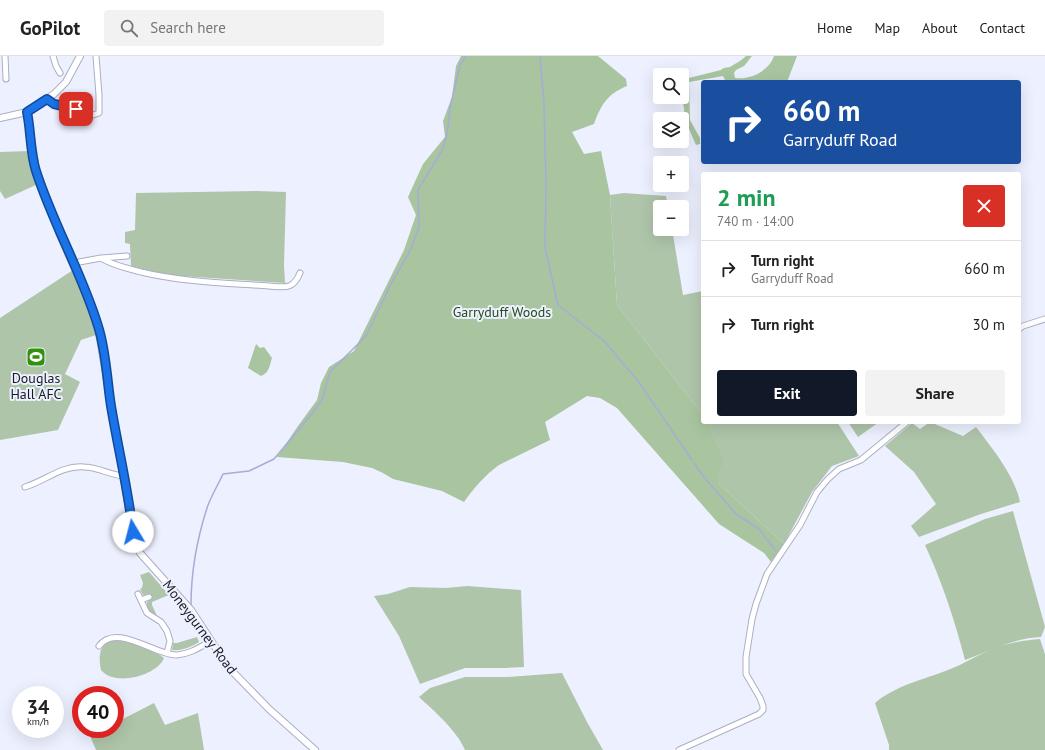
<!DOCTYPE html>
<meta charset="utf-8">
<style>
body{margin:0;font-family:"PT Sans",sans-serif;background:#f2f2f2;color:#222;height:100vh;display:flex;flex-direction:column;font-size:15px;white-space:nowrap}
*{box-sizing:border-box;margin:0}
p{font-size:13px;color:#767676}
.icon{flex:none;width:22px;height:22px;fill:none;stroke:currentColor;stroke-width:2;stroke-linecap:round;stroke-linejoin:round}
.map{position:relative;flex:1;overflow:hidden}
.sheet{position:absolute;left:701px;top:116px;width:320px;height:252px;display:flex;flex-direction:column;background:#fff;border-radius:4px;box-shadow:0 4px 16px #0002}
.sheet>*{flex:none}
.top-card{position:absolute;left:701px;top:24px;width:320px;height:84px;border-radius:4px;box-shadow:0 4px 16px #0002;background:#1a4fa0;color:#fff;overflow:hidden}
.buttons{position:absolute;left:653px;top:12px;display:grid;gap:8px}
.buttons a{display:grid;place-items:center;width:36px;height:36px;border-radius:4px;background:#fff;box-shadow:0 4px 16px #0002;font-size:20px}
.speed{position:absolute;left:12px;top:630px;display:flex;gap:8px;font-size:20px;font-weight:700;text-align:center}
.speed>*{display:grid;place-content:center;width:52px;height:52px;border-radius:50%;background:#fff;box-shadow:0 4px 16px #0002;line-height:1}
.speed small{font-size:10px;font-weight:400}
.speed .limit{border:6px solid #d22;background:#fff;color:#111}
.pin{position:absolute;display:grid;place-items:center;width:34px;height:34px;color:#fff;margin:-17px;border-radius:8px;box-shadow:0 2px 6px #0006}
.me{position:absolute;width:44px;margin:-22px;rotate:352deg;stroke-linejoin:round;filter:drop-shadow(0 0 3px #0008)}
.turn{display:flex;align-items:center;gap:14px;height:84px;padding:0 16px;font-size:18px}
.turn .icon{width:52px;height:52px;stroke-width:2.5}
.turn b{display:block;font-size:28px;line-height:34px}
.round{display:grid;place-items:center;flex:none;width:42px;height:42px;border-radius:4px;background:#f2f2f2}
.head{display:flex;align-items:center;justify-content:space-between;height:68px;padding:0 16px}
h1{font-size:24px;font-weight:700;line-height:30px;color:#1e9e55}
.button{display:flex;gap:8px;margin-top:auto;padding:8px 16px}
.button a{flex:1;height:46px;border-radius:4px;background:#111827;color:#fff;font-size:16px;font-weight:700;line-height:46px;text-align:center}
.button a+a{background:#f2f2f2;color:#222}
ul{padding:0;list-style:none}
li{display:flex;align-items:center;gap:12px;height:56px;padding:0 16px;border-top:1px solid #e0e0e0}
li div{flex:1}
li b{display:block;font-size:15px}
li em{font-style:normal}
header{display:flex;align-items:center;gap:24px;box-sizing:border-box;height:56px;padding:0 20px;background:#fff;border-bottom:1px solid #e0e0e0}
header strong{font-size:19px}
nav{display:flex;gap:22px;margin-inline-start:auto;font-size:14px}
.search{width:280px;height:36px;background:#f2f2f2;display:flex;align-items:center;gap:10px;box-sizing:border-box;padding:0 14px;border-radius:4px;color:#767676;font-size:15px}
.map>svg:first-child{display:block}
.green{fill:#afc5aa}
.forest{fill:#a8c5a0}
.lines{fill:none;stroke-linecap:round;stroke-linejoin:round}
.stream{stroke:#a6acd6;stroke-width:1.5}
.minor-casing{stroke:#abaec6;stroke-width:7}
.tertiary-casing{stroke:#abaec6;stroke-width:8}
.minor{stroke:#fff;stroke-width:5}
.tertiary{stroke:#fff;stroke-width:6}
.route-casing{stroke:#114b97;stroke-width:10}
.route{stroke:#1a73e8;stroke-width:7}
.labels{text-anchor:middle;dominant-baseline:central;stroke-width:4;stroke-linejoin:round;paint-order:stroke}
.park-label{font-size:14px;fill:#254c1a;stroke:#edf0fe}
.poi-label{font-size:14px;fill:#181921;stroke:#edf0fe}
.street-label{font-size:14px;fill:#181921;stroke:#edf0fe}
</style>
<header>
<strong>GoPilot</strong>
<div class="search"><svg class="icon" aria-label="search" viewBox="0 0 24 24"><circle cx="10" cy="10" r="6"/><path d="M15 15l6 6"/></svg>Search here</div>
<nav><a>Home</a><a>Map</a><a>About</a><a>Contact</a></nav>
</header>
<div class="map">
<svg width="1045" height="694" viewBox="0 0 1045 694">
<rect width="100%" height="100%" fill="#edf0fe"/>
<path class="green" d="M29 95 33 115 38 128 5 143 0 135V96Z
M257 135 286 136 284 209 285 227 166 219 131 210 130 188 125 187V176L135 174 136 137Z
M624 137 666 140 668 151H660V173H672L683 239 703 235V359L617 249 610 139Z
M73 214 94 265 96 279 81 284 65 318 80 326 58 374 0 384V262Z
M706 366H837L859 400 832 410 812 436 784 488 719 428Z
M848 366H879L858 381Z
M930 366 963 380 976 371C992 392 1015 420 1020 446L981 458 919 481 911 470 936 448 914 416 885 390 912 367 920 373Z
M1013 455 1045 571 1041 581C1014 582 990 595 965 604 955 565 942 526 925 489L985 463Z
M149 516 169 539 152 546V549L157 560C151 558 146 553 147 546L151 543 149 538 143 539 140 533 142 532 143 527 140 519Z
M467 530 521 534 524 611 505 612H465L420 628 399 580 374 540 388 538 410 531 446 532Z
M197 581 199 586C191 591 182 595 172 594L173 587H177Z
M118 583C133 586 152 592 164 602 157 620 114 631 101 614 99 605 98 591 108 586 111 584 115 584 118 583Z
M1040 583 1045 598V694H889V689L875 647C896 629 923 624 948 614 964 608 979 598 995 592 1009 587 1025 584 1040 583Z
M562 617 587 666 603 694H465C463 690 461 686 459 683 448 667 433 654 419 641L430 632 465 621H507Z
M154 647 165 669 198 657 204 694H96L90 680 104 673H115V667Z"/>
<path class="forest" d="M461 0H598L626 23 627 30C607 38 601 49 594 68L572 76 584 98 601 95 610 139 617 249 703 359V366H706L724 405 718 417 719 428 784 488 771 506 764 497 719 468 617 352 600 342 587 340 545 366 550 384 499 409C485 419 474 432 464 446L442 435 393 423 383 417 372 412 343 406 277 401 298 370 317 344 321 327 329 311 354 295 404 194 416 159 408 141 423 108 445 81 443 65 452 41 456 10Z
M746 0H752L744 10 736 14 734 17 735 22C750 24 769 15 774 0H797L787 26H726L723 20 689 26 690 64 700 82V88L696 89 689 73 685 66 684 52 683 47 685 23 721 14C724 11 726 12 730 11 735 8 742 4 746 0Z
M256 288 260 292 264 291 272 302C269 310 270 316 261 320L248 312Z"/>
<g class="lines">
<path class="stream" d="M540 0 544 47 546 127 545 192 558 249 604 285 638 325 692 404
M694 407 704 421 736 458 759 473 776 495
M191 549C191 516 197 483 207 452 211 440 218 429 223 418L249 415 274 403 311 359 322 344 330 316 366 280 392 226 410 195 419 171 418 134 443 93 448 72 450 52 460 9 466 0"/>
<g class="minor-casing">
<path id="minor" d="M5 0 6 23
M53 0 56 10 60 17
M47 43 54 48 76 53 93 59 99 57V39L96 0
M101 202 127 200
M74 207 101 202C114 210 127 212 141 216 183 226 226 227 269 230 285 231 293 234 300 217
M1019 273 1023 270 1045 263
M25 431C45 425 62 409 84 411 98 411 110 419 124 420
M138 538 147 557 161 566 167 575 170 585 167 597
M141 544 149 541
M99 590C116 566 156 600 177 599 190 598 200 591 211 585
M679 694 759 658 763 654V650L760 642 746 618V601L752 563 756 548 767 518 800 469 817 436 828 423 839 413 861 404 907 366"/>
</g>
<g class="tertiary-casing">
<path id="tertiary" d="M27 56 36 114 60 179 88 242 98 271 133 476 140 497 191 554 223 603 232 615 269 653 315 694
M0 62 27 56 54 38 66 26 80 0"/>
</g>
<use href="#minor" class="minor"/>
<use href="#tertiary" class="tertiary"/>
</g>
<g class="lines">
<g class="route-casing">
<path id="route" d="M76 53 54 48 47 43 27 56C31 75 30 96 36 115 53 168 82 217 98 270 106 294 107 325 111 350 118 392 128 433 133 476"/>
</g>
<use href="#route" class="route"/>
</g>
<defs>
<g id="stadium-square" transform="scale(1)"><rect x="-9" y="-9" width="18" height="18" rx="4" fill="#33920c" stroke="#edf0fe"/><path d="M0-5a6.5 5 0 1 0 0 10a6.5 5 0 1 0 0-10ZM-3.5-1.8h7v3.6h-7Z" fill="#fff"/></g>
</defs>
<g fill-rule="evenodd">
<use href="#stadium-square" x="36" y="301"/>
</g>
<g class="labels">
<g class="park-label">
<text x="502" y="256">Garryduff Woods</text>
</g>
<g class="poi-label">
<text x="36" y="322">Douglas<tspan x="36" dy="16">Hall AFC</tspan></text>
</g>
<g class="street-label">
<text transform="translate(200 571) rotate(53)">Moneygurney Road</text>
</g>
</g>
</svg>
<div class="buttons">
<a><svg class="icon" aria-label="search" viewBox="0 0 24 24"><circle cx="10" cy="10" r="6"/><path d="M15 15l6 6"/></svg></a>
<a><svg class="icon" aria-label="layers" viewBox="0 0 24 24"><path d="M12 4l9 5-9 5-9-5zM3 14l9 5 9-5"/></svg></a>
<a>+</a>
<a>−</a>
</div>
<div class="speed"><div>34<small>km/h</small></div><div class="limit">40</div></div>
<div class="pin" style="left:76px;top:53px;background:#d93025"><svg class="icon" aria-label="arrive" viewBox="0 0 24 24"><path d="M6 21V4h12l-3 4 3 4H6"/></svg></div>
<svg class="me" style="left:133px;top:476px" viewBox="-20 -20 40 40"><circle r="19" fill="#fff"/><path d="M0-13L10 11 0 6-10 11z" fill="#1a73e8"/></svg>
<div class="top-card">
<div class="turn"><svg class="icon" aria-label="right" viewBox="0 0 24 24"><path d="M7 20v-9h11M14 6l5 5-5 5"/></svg><div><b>660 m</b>Garryduff Road</div></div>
</div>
<section class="sheet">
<div class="head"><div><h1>2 min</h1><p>740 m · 14:00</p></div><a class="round" style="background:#d93025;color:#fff"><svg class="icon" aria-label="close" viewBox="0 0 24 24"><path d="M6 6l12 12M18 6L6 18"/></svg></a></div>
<ul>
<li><svg class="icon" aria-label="right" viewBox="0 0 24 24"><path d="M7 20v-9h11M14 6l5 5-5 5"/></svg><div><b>Turn right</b><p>Garryduff Road</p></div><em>660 m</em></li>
<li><svg class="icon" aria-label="right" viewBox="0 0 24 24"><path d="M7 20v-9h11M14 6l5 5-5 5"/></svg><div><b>Turn right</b></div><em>30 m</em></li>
</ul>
<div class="button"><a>Exit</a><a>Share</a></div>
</section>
</div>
